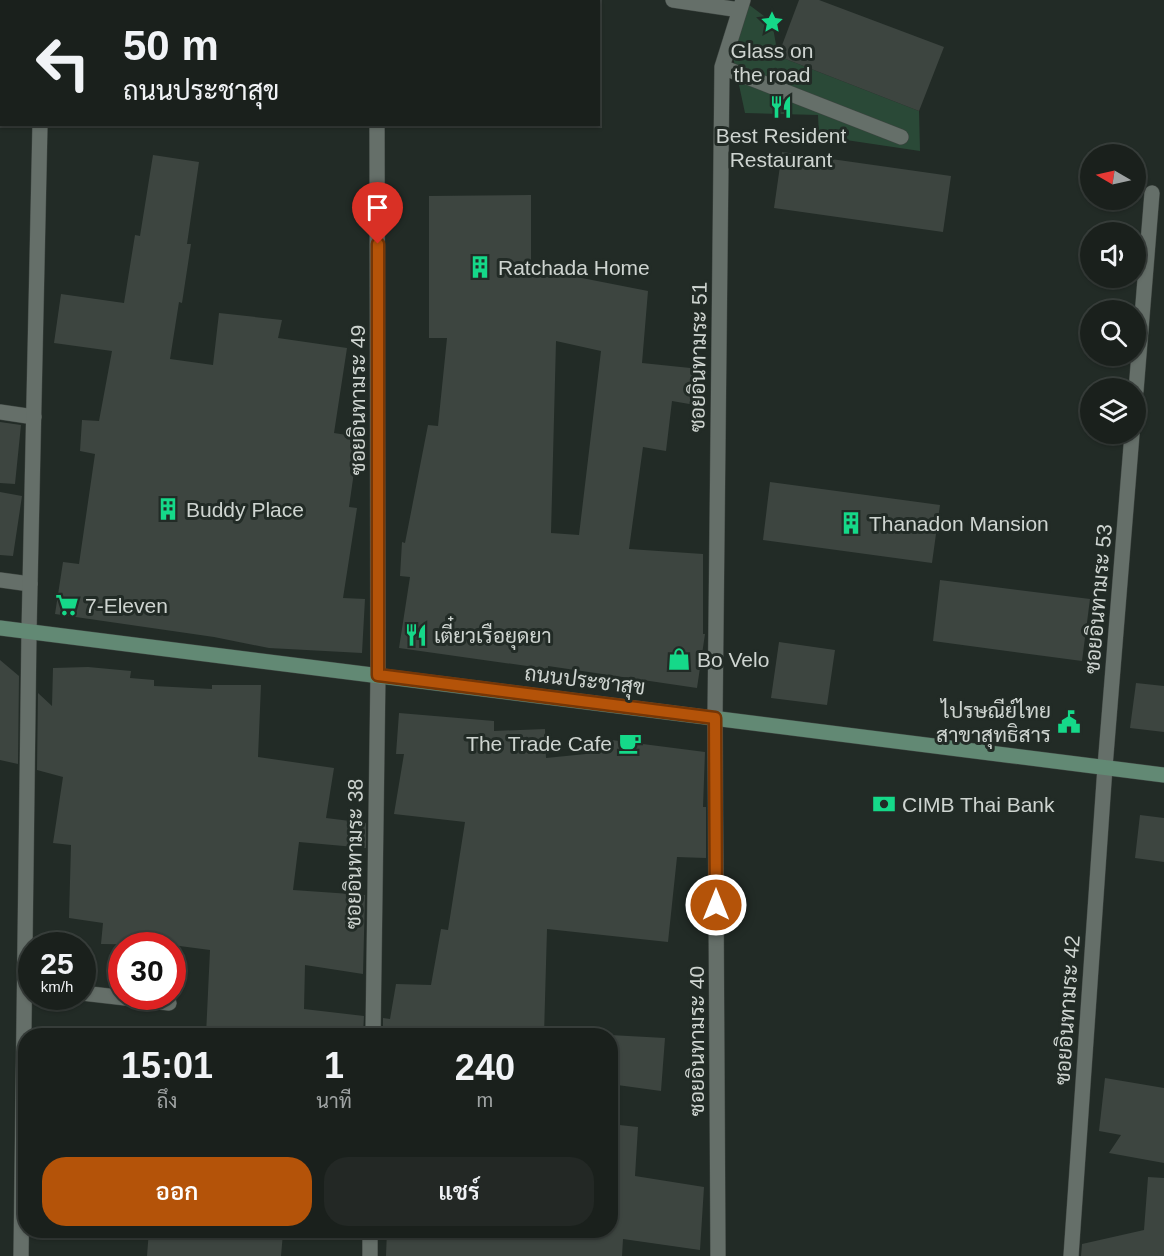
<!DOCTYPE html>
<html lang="th">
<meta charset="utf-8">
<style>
body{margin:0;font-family:Helvetica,Sarabun,sans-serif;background:#232825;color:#f1f3f6;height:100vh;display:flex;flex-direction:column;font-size:22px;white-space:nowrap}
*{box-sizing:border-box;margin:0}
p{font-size:20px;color:#9fa3a3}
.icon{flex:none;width:33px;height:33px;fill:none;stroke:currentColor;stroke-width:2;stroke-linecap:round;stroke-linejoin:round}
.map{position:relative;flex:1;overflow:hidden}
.panel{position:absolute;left:18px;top:1028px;width:600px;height:210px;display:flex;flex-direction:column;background:#1a201c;border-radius:24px;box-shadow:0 2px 4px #0004,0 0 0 2px #383e3b}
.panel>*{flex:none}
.top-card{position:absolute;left:0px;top:0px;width:600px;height:126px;box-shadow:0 2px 4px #0004,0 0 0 2px #383e3b;background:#1a201c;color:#f1f3f6;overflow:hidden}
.needle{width:39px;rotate:279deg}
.controls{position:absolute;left:1080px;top:144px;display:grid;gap:12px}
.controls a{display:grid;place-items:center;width:66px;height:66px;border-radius:50%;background:#1a201c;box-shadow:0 2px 4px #0004,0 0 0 2px #383e3b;font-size:30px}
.speed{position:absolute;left:18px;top:932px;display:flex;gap:12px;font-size:30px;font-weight:700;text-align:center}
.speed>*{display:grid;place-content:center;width:78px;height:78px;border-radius:50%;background:#1a201c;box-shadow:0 2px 4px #0004,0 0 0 2px #383e3b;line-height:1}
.speed small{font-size:15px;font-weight:400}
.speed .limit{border:9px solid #d22;background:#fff;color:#111}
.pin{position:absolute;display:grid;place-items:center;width:51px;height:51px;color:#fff;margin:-62px -26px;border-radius:50% 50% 50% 0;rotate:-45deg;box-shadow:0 0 6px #0007}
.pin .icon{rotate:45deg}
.me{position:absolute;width:66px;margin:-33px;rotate:0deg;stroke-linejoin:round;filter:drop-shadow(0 0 4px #0008)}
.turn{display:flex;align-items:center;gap:21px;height:126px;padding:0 24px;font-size:27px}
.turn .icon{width:78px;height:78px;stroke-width:2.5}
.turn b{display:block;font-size:42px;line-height:51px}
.eta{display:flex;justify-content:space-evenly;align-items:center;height:102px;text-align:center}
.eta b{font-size:36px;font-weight:600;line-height:42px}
.button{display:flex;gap:12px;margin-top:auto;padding:12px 24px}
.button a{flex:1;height:69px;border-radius:24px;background:#b45309;color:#fff;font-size:24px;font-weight:600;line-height:69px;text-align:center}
.button a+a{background:#232825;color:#f1f3f6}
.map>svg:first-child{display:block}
.green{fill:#2a4937}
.building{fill:#3d4540;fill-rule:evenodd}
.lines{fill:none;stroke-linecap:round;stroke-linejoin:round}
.lane-casing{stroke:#3e4541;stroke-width:16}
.street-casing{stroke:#3e4541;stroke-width:16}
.secondary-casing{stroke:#3e4541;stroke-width:16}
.lane{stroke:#656f69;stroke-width:15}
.street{stroke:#656f69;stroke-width:15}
.secondary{stroke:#628974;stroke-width:15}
.route-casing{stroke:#753606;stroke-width:15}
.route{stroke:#b45309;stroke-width:10}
.labels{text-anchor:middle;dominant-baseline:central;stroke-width:6;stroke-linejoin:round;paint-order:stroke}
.poi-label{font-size:21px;fill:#ced4d0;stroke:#222b26;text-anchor:start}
.street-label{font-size:21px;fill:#ced4d0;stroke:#222b26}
</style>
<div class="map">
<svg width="1164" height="1256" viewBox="0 0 1164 1256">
<rect width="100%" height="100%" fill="#222b26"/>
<path class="green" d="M748 4 772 22 778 56 919 111 920 151 819 136 818 115 745 113 733 57Z"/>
<path class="building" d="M799 0H819L944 47 919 111 778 56Z
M782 152 951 176 943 232 774 208Z
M153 155 199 162 187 244H191L182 303 179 302 170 359 213 365 219 313 282 320 278 338 347 348 334 433 359 437 349 507 357 508 343 598 365 599 362 653 269 648 214 637 55 614 63 562 79 564 95 454 80 451 82 420 99 421 112 351 54 343 61 294 124 303 135 235 140 236Z
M531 195V268L648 291 642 363 700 369 701 406 672 401 666 451 643 447 629 549 703 554V634H705L697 688 548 666V669L399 648 410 577 400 576 402 542 405 543 428 425 438 426 447 338H429V196ZM556 341 601 351 579 535 551 533Z
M0 422 21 425 15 484 0 483Z
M770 482 940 505 932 563 763 540Z
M0 492 22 496 13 556 0 555Z
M940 580 1090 599 1082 661 933 641Z
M779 642 835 650 827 705 771 698Z
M0 660 19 676 18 764 0 760Z
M88 667 131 671 130 678 154 680V686L212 689V685H261L258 757 334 768 326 818 366 823V848L299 842 293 890 365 895 363 974 305 965 304 1009 364 1016 363 1035H206L210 950 172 945 101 944 103 923 69 918 71 845 53 843 63 777 37 770 38 693 52 706 53 668Z
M1136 683 1164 686V732L1130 728Z
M399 713 494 721V731L545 729 546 758 596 753V738L705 752 703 807H706V858L677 857 668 942 547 929 544 1035H383V1018L390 1019 396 984 431 985 441 929 448 930 465 822 394 814 404 754H396Z
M1140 815 1164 818V862L1135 858Z
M610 1035 665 1038 661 1091 610 1084Z
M1105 1078 1164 1088V1163L1109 1153 1121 1135 1099 1131Z
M610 1124 638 1127 635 1176 704 1187 700 1250 623 1239 622 1256H386L387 1230H610Z
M1148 1177 1164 1178V1256H1081L1082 1244 1144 1230Z
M149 1230H245L283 1233 281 1256H147Z"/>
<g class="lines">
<g class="lane-casing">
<path id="lane" d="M0 412 34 417
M0 580 30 584"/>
</g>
<g class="street-casing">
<path id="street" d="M377 0V2
M673 0 740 10
M43 2V0
M722 67 901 137
M1136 391 1152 193
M82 993 169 1003
M373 1035 378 674 377 124
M21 1256 29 632 40 124
M370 1256V1230
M718 1256 715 718 722 67 743 0
M1071 1256 1105 767 1132 434"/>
</g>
<g class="secondary-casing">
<path id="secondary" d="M0 628 1164 775"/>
</g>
<use href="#lane" class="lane"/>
<use href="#street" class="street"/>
<use href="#secondary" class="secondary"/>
</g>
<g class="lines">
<g class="route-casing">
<path id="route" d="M378 244V675L715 718 716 905"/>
</g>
<use href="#route" class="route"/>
</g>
<defs>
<g id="sight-bare" transform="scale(1.8)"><path d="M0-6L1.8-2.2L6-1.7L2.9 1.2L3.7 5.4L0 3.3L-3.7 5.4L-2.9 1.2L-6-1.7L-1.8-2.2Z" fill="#15d989" stroke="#222b26" stroke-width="2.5" paint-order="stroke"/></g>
<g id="restaurant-bare" transform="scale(1.8)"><path d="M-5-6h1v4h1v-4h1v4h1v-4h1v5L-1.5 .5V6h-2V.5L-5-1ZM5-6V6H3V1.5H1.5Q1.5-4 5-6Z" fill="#15d989" stroke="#222b26" stroke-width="2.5" paint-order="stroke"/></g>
<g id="building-bare" transform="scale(1.8)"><path d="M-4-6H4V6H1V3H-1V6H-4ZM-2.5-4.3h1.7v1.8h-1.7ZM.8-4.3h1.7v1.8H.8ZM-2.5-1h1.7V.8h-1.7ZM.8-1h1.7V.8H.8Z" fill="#15d989" stroke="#222b26" stroke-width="2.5" paint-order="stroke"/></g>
<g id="supermarket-bare" transform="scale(1.8)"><path d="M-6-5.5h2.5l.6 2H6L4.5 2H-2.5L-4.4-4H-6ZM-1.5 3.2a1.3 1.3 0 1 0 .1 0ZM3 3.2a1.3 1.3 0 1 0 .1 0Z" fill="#15d989" stroke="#222b26" stroke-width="2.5" paint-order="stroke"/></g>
<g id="shop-bare" transform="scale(1.8)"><path d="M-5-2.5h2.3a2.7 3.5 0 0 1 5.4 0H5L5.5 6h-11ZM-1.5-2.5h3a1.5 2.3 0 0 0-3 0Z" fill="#15d989" stroke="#222b26" stroke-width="2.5" paint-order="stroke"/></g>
<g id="civic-bare" transform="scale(1.8)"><path d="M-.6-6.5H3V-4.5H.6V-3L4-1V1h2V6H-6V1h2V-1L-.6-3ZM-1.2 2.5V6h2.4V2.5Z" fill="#15d989" stroke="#222b26" stroke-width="2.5" paint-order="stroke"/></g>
<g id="cafe-bare" transform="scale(1.8)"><path d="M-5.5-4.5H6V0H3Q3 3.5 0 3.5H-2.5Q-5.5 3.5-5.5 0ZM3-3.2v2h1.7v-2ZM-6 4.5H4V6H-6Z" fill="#15d989" stroke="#222b26" stroke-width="2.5" paint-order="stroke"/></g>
<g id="bank-bare" transform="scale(1.8)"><path d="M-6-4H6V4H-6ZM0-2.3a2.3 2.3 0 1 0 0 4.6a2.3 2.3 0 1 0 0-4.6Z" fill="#15d989" stroke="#222b26" stroke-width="2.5" paint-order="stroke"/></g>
</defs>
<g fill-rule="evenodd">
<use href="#sight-bare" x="772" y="22"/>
<use href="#restaurant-bare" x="781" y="107"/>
<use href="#building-bare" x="480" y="267"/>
<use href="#building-bare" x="168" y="509"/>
<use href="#building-bare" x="851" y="523"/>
<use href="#supermarket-bare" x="67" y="605"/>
<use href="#restaurant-bare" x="416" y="635"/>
<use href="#shop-bare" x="679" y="659"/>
<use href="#civic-bare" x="1069" y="722"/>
<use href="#cafe-bare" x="630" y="743"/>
<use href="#bank-bare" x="884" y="804"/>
</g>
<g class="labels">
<g class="poi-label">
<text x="772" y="50" text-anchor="middle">Glass on<tspan x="772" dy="24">the road</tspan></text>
<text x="781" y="135" text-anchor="middle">Best Resident<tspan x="781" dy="24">Restaurant</tspan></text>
<text x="498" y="267">Ratchada Home</text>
<text x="186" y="509">Buddy Place</text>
<text x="869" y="523">Thanadon Mansion</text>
<text x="85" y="605">7-Eleven</text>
<text x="434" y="635">เตี๋ยวเรือยุดยา</text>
<text x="697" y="659">Bo Velo</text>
<text x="1051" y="710" text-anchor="end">ไปรษณีย์ไทย<tspan x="1051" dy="24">สาขาสุทธิสาร</tspan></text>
<text x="612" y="743" text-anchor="end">The Trade Cafe</text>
<text x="902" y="804">CIMB Thai Bank</text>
</g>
<g class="street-label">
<text transform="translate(698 357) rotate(-89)">ซอยอินทามระ 51</text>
<text transform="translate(357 400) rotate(-90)">ซอยอินทามระ 49</text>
<text transform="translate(1098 599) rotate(-85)">ซอยอินทามระ 53</text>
<text transform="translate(585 680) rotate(7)">ถนนประชาสุข</text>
<text transform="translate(354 854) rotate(-89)">ซอยอินทามระ 38</text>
<text transform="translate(1067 1010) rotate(-86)">ซอยอินทามระ 42</text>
<text transform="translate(696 1041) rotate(-90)">ซอยอินทามระ 40</text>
</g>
</g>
</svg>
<div class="controls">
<a><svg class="needle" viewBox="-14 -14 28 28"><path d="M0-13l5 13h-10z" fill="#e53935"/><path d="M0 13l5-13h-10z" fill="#9fa3a3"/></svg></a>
<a><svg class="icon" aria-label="sound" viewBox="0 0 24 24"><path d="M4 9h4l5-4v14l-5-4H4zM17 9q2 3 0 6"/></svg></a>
<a><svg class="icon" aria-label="search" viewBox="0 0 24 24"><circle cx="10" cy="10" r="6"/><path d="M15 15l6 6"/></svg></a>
<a><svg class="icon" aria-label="layers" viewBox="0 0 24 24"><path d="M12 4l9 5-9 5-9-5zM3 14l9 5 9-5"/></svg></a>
</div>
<div class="speed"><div>25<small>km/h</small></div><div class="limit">30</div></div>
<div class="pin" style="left:378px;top:244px;background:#d93025"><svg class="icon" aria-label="arrive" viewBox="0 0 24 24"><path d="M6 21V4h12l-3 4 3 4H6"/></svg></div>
<svg class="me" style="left:716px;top:905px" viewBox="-20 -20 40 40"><circle r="17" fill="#b45309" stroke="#fff" stroke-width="3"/><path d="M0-11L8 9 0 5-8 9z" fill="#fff"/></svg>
<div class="top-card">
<div class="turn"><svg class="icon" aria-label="left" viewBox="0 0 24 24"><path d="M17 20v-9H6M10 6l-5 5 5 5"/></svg><div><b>50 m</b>ถนนประชาสุข</div></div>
</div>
<section class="panel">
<div class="eta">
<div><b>15:01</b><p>ถึง</p></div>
<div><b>1</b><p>นาที</p></div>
<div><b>240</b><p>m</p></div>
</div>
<div class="button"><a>ออก</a><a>แชร์</a></div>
</section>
</div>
